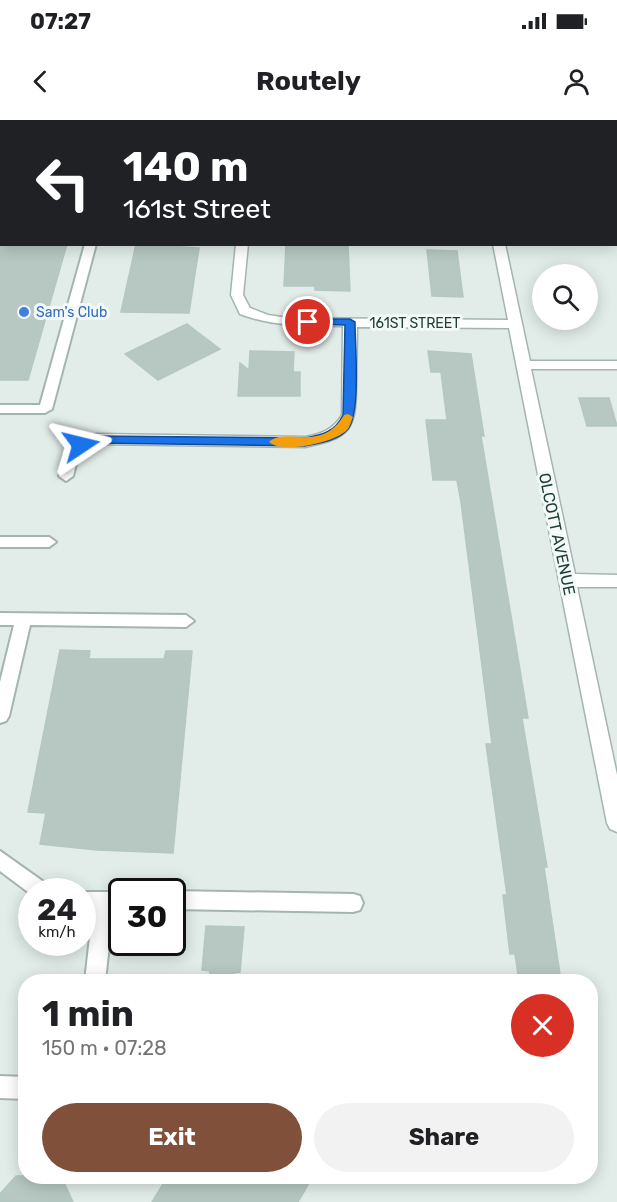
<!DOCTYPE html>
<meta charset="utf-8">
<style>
body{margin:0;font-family:Rubik,sans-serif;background:#f2f2f2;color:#202124;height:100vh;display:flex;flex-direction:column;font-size:22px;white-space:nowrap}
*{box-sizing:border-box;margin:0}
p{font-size:20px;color:#757577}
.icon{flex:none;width:33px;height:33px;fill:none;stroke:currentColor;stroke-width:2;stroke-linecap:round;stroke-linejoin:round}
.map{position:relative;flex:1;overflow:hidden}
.side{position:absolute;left:18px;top:854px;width:580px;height:210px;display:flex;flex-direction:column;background:#fff;border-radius:24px;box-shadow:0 3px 15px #0003}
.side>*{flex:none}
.banner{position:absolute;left:0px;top:0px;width:618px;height:126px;box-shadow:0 3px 15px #0003;background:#202124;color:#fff;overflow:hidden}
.buttons{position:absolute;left:532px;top:144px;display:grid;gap:12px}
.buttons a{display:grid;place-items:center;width:66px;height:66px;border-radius:50%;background:#fff;box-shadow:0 3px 15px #0003;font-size:30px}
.speed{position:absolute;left:18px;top:758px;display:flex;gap:12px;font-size:30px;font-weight:700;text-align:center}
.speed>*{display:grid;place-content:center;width:78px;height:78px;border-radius:50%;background:#fff;box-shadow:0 3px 15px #0003;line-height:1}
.speed small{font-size:15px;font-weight:400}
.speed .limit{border:3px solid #111;border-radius:9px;background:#fff;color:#111}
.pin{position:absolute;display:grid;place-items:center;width:51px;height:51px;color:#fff;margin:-26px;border:3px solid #fff;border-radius:50%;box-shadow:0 2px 6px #0007}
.me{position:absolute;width:66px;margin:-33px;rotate:80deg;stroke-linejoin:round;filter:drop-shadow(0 0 4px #0008)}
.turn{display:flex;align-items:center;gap:21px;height:126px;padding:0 24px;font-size:27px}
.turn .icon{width:78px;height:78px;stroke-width:2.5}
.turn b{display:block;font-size:42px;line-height:51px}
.round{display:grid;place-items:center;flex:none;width:63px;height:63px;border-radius:32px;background:#f2f2f2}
.headline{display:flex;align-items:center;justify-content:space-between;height:102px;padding:0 24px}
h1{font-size:36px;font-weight:700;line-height:45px}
.action{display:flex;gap:12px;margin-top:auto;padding:12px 24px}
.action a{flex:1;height:69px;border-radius:36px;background:#81503a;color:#fff;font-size:24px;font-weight:700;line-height:69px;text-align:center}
.action a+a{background:#f2f2f2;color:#202124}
.status{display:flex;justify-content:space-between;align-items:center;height:42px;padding:0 30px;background:#fff;direction:ltr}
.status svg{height:16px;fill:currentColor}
header{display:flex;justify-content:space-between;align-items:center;height:78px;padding:0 24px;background:#fff;font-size:27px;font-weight:700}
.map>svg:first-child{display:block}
.building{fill:#b7c8c2;stroke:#b4c7c1;stroke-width:1.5}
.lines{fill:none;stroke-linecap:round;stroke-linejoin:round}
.service-casing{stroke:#a4b5b1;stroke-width:4}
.minor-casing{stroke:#a4b5b1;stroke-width:3}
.service{fill:#fff;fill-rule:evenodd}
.minor{fill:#fff;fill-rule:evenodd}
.route{fill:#1a73e8;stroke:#114b97;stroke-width:1.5}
.slow{fill:#f59e0b}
.shop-dot{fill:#3f7fe0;stroke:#f3f9f7;stroke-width:2}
.labels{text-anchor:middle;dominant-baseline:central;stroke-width:6;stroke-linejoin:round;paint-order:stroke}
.far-shop-label{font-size:14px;fill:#366cbe;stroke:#f3f9f7;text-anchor:start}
.far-street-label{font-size:14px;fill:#213f39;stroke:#f3f9f7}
.street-label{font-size:16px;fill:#213f39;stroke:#f3f9f7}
</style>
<div class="status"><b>07:27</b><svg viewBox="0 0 49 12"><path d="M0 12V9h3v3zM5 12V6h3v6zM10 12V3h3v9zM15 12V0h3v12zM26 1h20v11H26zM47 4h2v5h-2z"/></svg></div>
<header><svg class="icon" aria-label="back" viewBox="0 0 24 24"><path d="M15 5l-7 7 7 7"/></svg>Routely<svg class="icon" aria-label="person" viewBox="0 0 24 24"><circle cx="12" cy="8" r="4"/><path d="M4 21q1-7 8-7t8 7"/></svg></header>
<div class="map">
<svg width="617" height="1082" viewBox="0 0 617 1082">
<rect width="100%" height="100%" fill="#e2ede9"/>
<path class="building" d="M0 124H67L28 260H0Z
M136 124 199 128 189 193 121 192Z
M286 124H348L350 171 315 170V166H284Z
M427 130 457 131 463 177 432 176Z
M187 204 220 229 158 260 125 234Z
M250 231 294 232 293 252H300V276H238L240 243 249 250Z
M428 231 471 234 484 316H481L528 598H522L547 747H544L561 861H519L515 834H510L503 775H507L486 624H492L461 382 457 360H433L426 300H447L441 252H431Z
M579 278H609L617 306H587Z
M60 530 90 531 89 539H164L166 531H192L173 733 97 730 40 724 46 693 28 692Z
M206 806 244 807 240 852 233 853 232 861H209L210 851 202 850Z
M16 1056H61L73 1082H0V1074Z
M168 1056H313L298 1082H152Z"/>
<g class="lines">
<g class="service-casing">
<path id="service" d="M74 0H84V2H74Z
M85 124H96L52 289 45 293H0V285H40Z
M71 331 78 336 73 356 66 361 59 356 64 336Z
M0 417H49L56 422 49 427H0Z
M0 493 186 495 194 501 186 507 30 505 9 596 6 601 0 603V562L14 505H0Z
M0 731 48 765 51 771H32V775L0 751Z
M171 771H172L353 774 360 776 363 783 360 790 353 792 172 789Z
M82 772H122V790H113L105 861H85L93 790H82Z
M0 956 26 957V979L0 978Z"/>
</g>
<g class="minor-casing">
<path id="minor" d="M248 0H258V2H248Z
M468 0H478L479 2H469Z
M616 84H617V90H616Z
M236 124H248L243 175 250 188 268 195 288 198 508 200 493 124H505L530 241H617V249H531L575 454 617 455V467H577L617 655V712L610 709 607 703 509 208 357 207C357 226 356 245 356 264 356 309 351 318 305 327L98 324 86 329 76 340H66L63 336 76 321 96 314 305 317C321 314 333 310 342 295L343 206C307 206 274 207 240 194L231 175Z"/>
</g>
<use href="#service" class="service"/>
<use href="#minor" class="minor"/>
</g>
<path class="route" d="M308 199H350L355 202C355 226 361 292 348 309 338 321 319 323 305 326L97 323 81 328 75 325 96 316 305 318C322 315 335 312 343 295L345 205 305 204V200Z"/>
<path class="slow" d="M348 294 353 297C351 301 350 307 347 310 334 323 282 334 269 322 286 306 321 334 344 295Z"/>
<circle class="shop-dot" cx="24" cy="192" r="6"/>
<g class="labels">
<g class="far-shop-label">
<text x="36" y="192">Sam's Club</text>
</g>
<g class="far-street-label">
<text x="415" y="203">161ST STREET</text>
</g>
<g class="street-label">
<text transform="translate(557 414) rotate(78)">OLCOTT AVENUE</text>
</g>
</g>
</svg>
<div class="buttons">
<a><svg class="icon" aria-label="search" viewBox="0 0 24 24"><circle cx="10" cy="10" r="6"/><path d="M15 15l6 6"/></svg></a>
</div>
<div class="speed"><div>24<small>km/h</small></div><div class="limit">30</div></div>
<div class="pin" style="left:308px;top:202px;background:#d93025"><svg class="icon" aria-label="arrive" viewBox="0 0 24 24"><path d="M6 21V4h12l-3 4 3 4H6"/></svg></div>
<svg class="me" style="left:81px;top:325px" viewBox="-20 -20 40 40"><path d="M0-17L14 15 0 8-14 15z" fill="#1a73e8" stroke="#fff" stroke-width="4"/></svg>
<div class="banner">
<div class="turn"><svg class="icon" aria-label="left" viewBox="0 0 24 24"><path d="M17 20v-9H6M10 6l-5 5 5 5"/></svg><div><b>140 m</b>161st Street</div></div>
</div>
<section class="side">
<div class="headline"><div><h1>1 min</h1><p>150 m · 07:28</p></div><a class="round" style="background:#d93025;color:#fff"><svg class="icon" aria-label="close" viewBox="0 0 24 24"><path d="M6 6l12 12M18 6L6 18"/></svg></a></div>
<div class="action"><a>Exit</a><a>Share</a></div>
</section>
</div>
